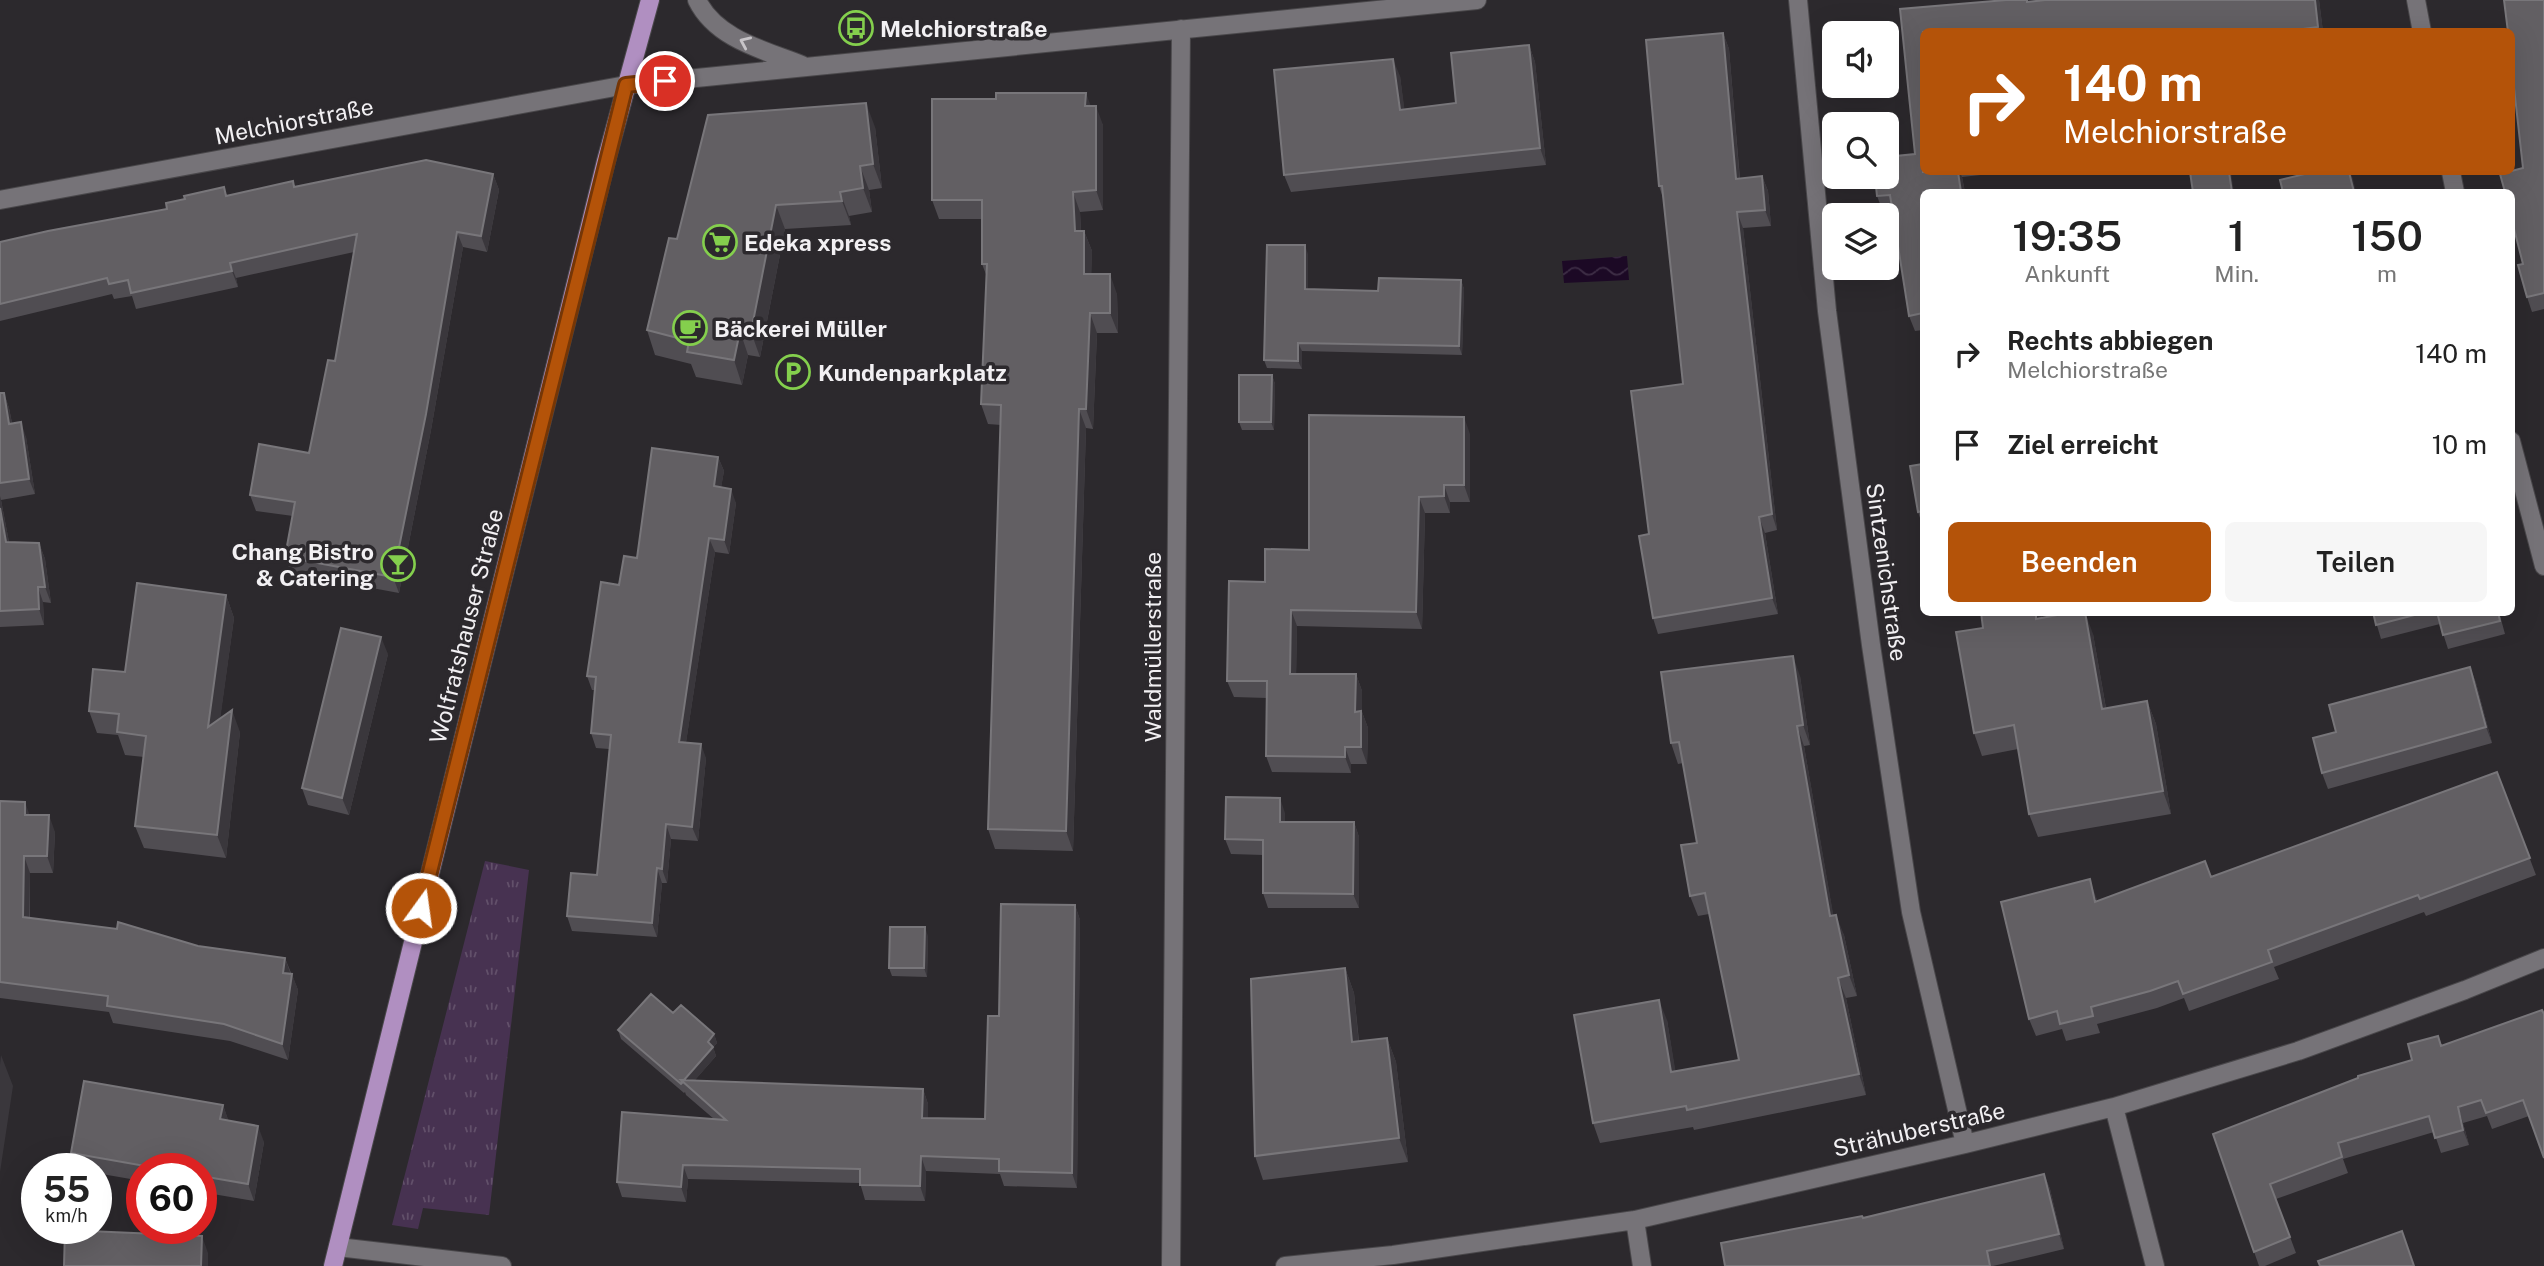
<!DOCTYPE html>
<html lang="de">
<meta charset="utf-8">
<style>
body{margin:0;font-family:"Public Sans",sans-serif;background:#f6f6f6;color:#222;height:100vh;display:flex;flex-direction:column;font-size:26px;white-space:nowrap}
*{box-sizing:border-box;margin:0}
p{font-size:23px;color:#767676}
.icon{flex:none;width:38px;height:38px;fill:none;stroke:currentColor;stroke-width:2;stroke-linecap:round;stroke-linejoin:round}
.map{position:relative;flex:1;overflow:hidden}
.details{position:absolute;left:1920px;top:189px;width:595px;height:427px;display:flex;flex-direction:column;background:#fff;border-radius:10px;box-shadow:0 7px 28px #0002}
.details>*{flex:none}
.guide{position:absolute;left:1920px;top:28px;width:595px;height:147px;border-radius:10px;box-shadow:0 7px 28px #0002;background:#b45309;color:#fff;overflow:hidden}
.fabs{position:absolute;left:1822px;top:21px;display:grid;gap:14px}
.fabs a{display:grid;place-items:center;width:77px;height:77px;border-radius:10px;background:#fff;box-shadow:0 7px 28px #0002;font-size:35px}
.speed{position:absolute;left:21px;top:1153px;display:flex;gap:14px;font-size:35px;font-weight:700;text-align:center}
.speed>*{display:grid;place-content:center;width:91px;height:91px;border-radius:50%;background:#fff;box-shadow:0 7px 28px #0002;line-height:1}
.speed small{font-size:18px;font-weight:400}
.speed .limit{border:10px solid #d22;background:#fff;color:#111}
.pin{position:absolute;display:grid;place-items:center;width:60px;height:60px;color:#fff;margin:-30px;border:4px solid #fff;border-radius:50%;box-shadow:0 2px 7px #0007}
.me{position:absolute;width:77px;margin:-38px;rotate:14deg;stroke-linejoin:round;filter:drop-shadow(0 0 5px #0008)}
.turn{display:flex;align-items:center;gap:24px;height:147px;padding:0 28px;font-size:32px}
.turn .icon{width:91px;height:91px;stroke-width:2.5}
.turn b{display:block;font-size:49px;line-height:60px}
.eta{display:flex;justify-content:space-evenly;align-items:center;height:119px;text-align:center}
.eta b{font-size:42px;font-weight:600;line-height:49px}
.button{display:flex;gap:14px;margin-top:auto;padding:14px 28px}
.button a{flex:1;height:80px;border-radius:10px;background:#b45309;color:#fff;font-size:28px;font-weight:600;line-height:80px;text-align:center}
.button a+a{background:#f6f6f6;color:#222}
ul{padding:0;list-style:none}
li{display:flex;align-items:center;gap:21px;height:91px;padding:0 28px}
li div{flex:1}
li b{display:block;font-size:26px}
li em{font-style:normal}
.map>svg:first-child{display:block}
.grass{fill:url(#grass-tufts)}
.water{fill:url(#water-waves)}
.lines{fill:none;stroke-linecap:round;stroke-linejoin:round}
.minor-casing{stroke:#49474a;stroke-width:20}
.major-casing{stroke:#49474a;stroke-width:20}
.minor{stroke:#767378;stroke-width:18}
.major{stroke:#b08fc1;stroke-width:18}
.wall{fill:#504d52}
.shaded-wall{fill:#3a373c}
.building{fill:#625f63;stroke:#78767a;stroke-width:2}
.oneway{stroke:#c7c4c8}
.route-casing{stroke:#753606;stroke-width:18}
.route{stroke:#b45309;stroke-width:12}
.labels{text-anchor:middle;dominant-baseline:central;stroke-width:7;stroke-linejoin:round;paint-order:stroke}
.poi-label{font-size:23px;font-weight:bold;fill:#f2f0f3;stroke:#2c292d;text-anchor:start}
.street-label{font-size:23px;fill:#f2f0f3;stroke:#2c292d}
</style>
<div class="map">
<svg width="2544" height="1266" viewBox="0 0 2544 1266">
<defs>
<pattern id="grass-tufts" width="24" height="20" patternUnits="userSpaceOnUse" patternTransform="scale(1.75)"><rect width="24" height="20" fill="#473251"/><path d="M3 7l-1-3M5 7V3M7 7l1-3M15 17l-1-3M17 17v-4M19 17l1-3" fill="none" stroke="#62506a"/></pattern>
<pattern id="water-waves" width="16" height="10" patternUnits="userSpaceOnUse" patternTransform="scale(1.75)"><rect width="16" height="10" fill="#1c0925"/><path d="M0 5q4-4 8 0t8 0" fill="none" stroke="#3d2d45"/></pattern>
</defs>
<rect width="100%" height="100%" fill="#2c292d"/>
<path class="grass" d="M485 861 529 870 489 1215 423 1208 418 1229 392 1225Z"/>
<path class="water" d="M1627 256 1629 280 1564 283 1562 261Z"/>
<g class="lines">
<g class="minor-casing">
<path id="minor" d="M697 0C716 39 764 50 802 65
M1798 0 1827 311 1871 645 1911 912 1965 1144
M2416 0 2422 32
M2451 172 2455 192
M0 200 626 85 1477 0
M2511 441 2544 566
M2114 1107 2155 1266
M1635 1220 1642 1266
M338 1247 502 1266
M1171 1266 1181 29
M1285 1266 1393 1255 1635 1220 1965 1144 2114 1107 2298 1051 2465 990 2544 958"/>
</g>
<g class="major-casing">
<path id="major" d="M333 1266 606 161 650 0"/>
</g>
<use href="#minor" class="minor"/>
<use href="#major" class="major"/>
</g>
<path class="wall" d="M2045 0H2319L2323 32H1923V172H1999V173L1962 177 1965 192H1923V330L1915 331 1909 316 1893 211 1883 212 1877 196 1915 154 1900 9Z
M2544 0V309L2532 312 2527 297 2523 264Z
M1723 33 1729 49 1740 179 1762 176 1768 191 1771 226 1743 228 1777 530 1765 533 1778 614 1658 634 1653 618 1649 534 1683 384 1663 198 1659 186Z
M1529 45 1535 62 1546 165 1291 192 1284 175 1400 76 1404 109 1456 103Z
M1090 106 1103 125V210L1080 212 1081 231H1084L1092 251 1091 274 1117 294 1118 333H1097L1093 429 1086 428 1073 851 995 849 988 829 1001 425 988 424 981 404 987 277 982 264V219H939L932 200Z
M875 127 882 188 869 190 872 212 849 216 851 225 785 229 760 357 748 355 742 385 696 377 691 364 655 355 647 330 677 239Z
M493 174 499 190 487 252 463 247 431 430 399 593 291 573 285 557 293 516 256 511 250 495 309 453 335 361 354 252 236 278 238 287 136 309 132 296 114 299 112 294 0 321V242L167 209 293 181 295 187Z
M1308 254V289L1378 291 1461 280 1464 289 1462 355 1302 351V369L1267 368 1264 360Z
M1272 375 1275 384 1274 430H1242L1239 422Z
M0 393H4L9 408 12 423 26 437 35 494 1 500 9 542 39 543 45 559 51 603 43 602 44 625 0 627Z
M1470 434V502H1450V513H1425L1422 629 1297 626 1296 674H1356L1362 691V712L1368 728 1367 764H1351V773L1272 772 1266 756 1267 698 1234 697 1227 681 1265 582Z
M718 457 724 471 721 487 736 503 729 554 715 552 686 742 706 758 698 841 671 839 667 883H662L657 937 572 931 567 916 597 875 609 749 596 748 591 733 595 690H592L587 676 637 558Z
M1923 464V520L1921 521 1918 512Z
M226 595 234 618 220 718 240 732 226 858 144 848 135 826 144 757 125 755 118 735 97 733 89 711 125 672Z
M1981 612H2041L2042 618 2093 634 2106 708 2147 701 2156 724 2171 814 2038 837 2029 814 2018 749 1982 756 1974 733 1983 628Z
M2373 612H2499L2505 634 2448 649 2440 624 2381 639Z
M388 654 349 815 308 805 302 788Z
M2470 667 2476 683 2492 743 2328 789 2322 773 2336 732Z
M1800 676 1810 745 1804 746 1833 915 1844 935 1857 996 1846 998 1866 1095 1694 1130 1693 1127 1600 1143 1593 1123 1667 1020 1675 1071 1739 1060 1709 914 1698 916 1690 896 1697 843 1683 763 1678 764 1671 743Z
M2497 772 2536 875 2426 916 2424 912 2274 967 2279 979 2189 1011 2184 998 2157 1008 2097 1024 2100 1033 2066 1041 2062 1029 2036 1036 2029 1019 2096 897 2097 901 2211 877Z
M0 801 30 815 55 832 53 873H30V918L198 946 285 958 298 990 288 1060 230 1041 113 1023 109 1012 0 998Z
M1285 813V822H1354L1359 837V908H1268L1263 893V855L1231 854 1225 839Z
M1075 905 1080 920 1077 1188 1004 1186 1000 1174 926 1171 925 1201 865 1200 860 1183 688 1179 686 1202 622 1197 617 1182 714 1119 686 1095 685 1092 684 1093 621 1039 618 1030 673 1013 714 1034 717 1043 713 1047 716 1056 694 1081 923 1089 928 1104V1118L985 1119 999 1016Z
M928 936 927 977 892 976 889 968Z
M1345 968 1354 993 1359 1041 1387 1038 1396 1062 1408 1162 1263 1180 1255 1156Z
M2542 1010 2529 1116 2492 1129 2487 1116 2463 1123 2469 1145 2441 1153 2434 1132 2343 1159 2348 1173 2276 1199 2296 1253 2265 1266H2259L2213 1134 2412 1060 2438 1036 2442 1046Z
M223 1105 228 1120 264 1142 254 1201 201 1192V1169H142V1181L96 1173V1169H77L71 1153Z
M2044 1174 2050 1189 2064 1249 1993 1266H1725L1863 1218Z"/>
<path class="shaded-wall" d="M2315 0H2319L2323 32H2320L2318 27Z
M1723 33 1729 49 1741 195 1736 179Z
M1529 45 1535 62 1546 165 1540 148Z
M1393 59 1400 76 1407 127 1400 110Z
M1086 93 1093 112 1085 106Z
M866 103 875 127 882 188 873 164Z
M1096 106 1103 125V210L1096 190Z
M860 166 869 190 872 212 863 188Z
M1958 172H1960L1962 177 1965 192H1961Z
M2229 172H2231L2234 192H2232Z
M2349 172H2350L2353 179 2356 192H2354Z
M493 174 499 190 487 252 481 236Z
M1762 176 1768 191 1771 226 1765 210Z
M840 192 849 216 851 225 842 201Z
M1073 192 1080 212 1082 251 1075 231Z
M776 205 785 229 760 357 751 332Z
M1737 212 1743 228 1777 530 1772 514Z
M1084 231 1092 251 1091 294 1084 274Z
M457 232 463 247 431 430 399 593 393 577Z
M1305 245 1308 254V298L1305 289Z
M230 263 236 278 238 287 232 271Z
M1110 274 1117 294 1118 333 1110 313Z
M1461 280 1464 289 1462 355 1459 346Z
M1090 313 1097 333 1093 429 1086 409Z
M740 331 748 355 742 385 734 360Z
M1298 343 1302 351V369L1298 361Z
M1272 375 1275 384 1274 430 1271 422Z
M4 393 9 408 15 439 9 424Z
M1079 409 1086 428 1073 851 1066 831Z
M1464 417 1470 434V502L1464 485Z
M21 422 26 437 35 494 29 479Z
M718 457 724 471 719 500 714 486Z
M1444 485 1450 502V513L1444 496Z
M731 489 736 503 729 554 724 540Z
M0 496 1 500 12 558 6 542 0 508Z
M1419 497 1425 513 1422 629 1416 612Z
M1759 517 1765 533 1778 614 1772 598Z
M709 538 715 552 684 756 679 742Z
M39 543 45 559 51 603 45 587Z
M38 587 43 602 44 625 39 609Z
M226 595 234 618 216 750 208 727Z
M1291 610 1297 626 1296 690 1290 674Z
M2036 612H2041L2045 642 2036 619Z
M2085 612 2093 634 2110 732 2102 709Z
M381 637 388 654 349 815 342 798Z
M1793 656 1800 676 1810 745 1803 725Z
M2470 667 2476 683 2492 743 2486 727Z
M1356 674 1362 691V712L1368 728 1367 764 1361 747 1355 712Z
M2147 701 2156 724 2171 814 2163 791Z
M232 710 240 732 226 858 217 835Z
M1797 726 1804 746 1837 936 1830 916Z
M701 744 706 758 698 841 692 827Z
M1345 747 1351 764V773L1345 757Z
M1280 798 1285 813V837L1280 822Z
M25 802 31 819 25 815Z
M49 815 55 832 53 873 47 856Z
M1354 822 1359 837V908L1353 894Z
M666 824 671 839 667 883 662 869Z
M24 856 30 873 29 934 23 917Z
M657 868 662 883 657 937 652 923Z
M2090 879 2096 897 2102 919 2095 902Z
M1075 905 1080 920 1077 1188 1072 1173Z
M1836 915 1844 935 1857 996 1849 975Z
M925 927 928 936 927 977 924 968Z
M285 958 291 975 283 973Z
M1345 968 1354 993 1361 1066 1352 1042Z
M292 974 298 990 288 1060 282 1044Z
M1838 978 1846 998 1866 1095 1859 1074Z
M1659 1000 1667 1020 1679 1092 1671 1072Z
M714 1034 717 1043 713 1047 716 1056 689 1087 683 1082 708 1042Z
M1387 1038 1396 1062 1408 1162 1399 1138Z
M1 1055 13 1086 0 1172V1065Z
M923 1089 928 1104V1133L922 1118Z
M223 1105 229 1122 220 1119Z
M2458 1107 2463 1123 2469 1145 2463 1130Z
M258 1126 264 1142 254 1201 248 1184Z
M921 1156 926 1171 925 1201 920 1186Z
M683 1165 688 1179 686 1202 681 1187Z
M2044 1174 2050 1189 2064 1249 2059 1234Z
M202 1236 208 1253V1266H201Z"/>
<path class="building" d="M2006 0H2027V2L2045 0H2315L2318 27 2281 32H1923V172H1958L1961 192H1923V313L1909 316 1890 195 1877 196 1875 177H1886V157L1915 154 1900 9Z
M2504 0H2544V293L2527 297 2518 265 2523 264 2511 217V192H2505L2500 174 2523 168 2511 61V32H2508Z
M1723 33 1736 179 1762 176 1765 210 1737 212 1772 514 1759 517 1772 598 1653 618 1639 536 1649 534 1631 391 1683 384 1662 186H1659L1646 40Z
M1529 45 1540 148 1284 175 1274 70 1393 59 1400 110 1456 103 1451 53Z
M996 93H1086L1085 106H1096V190L1073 192 1075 231H1084V274H1110V313H1090L1086 409H1079L1066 831 988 829 1001 405 981 404 987 264H982V200H932V99H996Z
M866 103 873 164 860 166 863 188 840 192 842 201 776 205 751 332 740 331 734 360 687 352 689 341 647 330 669 238 677 239 708 115Z
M426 160 493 174 481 236 457 232 426 414 393 577 285 557 295 502 250 495 259 444 309 453 328 360 335 361 357 234 230 263 232 271 131 293 128 280 109 284 107 278 0 304V242L48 231 167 209 166 203 185 199 184 196 224 187 226 196 293 181 294 187Z
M2190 172H2229L2232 192H2193Z
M2313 172H2349L2354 192H2283L2280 180Z
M1267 245H1305V289L1378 291 1379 278 1461 280 1459 346 1298 343V361L1264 360Z
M1239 375H1272L1271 422H1239Z
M0 393H4L9 424 21 422 29 479 0 483Z
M1309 415 1464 417V485H1444V496L1419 497 1416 612 1291 610 1290 674H1356L1355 712 1361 711V747H1345V757L1266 756 1267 681H1227L1229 581 1265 582V549L1309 550Z
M652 448 718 457 714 486 731 489 724 540 709 538 679 742 701 744 692 827 666 824 662 869 657 868 652 923 567 916 571 873 597 875 611 735 591 733 596 677 587 676 601 582 619 585 624 556 637 558Z
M1923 464V511L1918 512 1910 466Z
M0 508 6 542 39 543 45 587H38L39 609 0 611Z
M137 583 226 595 208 727 232 710 217 835 135 826 146 736 117 732 119 714 89 711 93 669 125 672Z
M1981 612H2036V619L2073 612H2085L2102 709 2147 701 2163 791 2029 814 2014 725 1974 733 1956 632 1983 628Z
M2373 612H2426L2376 625Z
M2437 612H2498L2500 621 2443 635Z
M341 628 381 637 342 798 302 788Z
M1793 656 1803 725 1797 726 1830 916 1836 915 1849 975 1838 978 1859 1074 1687 1110 1686 1106 1593 1123 1574 1015 1659 1000 1671 1072 1739 1060 1705 893 1690 896 1681 845 1697 843 1679 742 1671 743 1661 672Z
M2470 667 2486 727 2322 773 2313 738 2336 732 2329 705Z
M2497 772 2530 858 2420 899 2418 895 2268 950 2272 962 2183 994 2178 981 2150 991 2091 1007 2093 1016 2060 1024 2057 1011 2029 1019 2001 902 2090 879 2095 902 2205 861 2211 877Z
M1226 797 1280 798V822H1354L1353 894 1263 893V840L1225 839Z
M0 801 25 802V815H49L47 856H24L23 917 117 929 118 922 198 946 285 958 283 973 292 974 282 1044 224 1024 107 1006 108 996 0 982Z
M1001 904 1075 905 1072 1173 999 1171V1159L921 1156 920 1186 860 1185V1169L683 1165 681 1187 617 1182 622 1112 726 1120 681 1080 923 1089 922 1118 985 1119 988 1016H999Z
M890 927H925L924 968H889Z
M1345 968 1352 1042 1387 1038 1399 1138 1255 1156 1251 979Z
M651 994 673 1013 681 1005 714 1034 708 1042 713 1047 684 1080H681L682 1083 681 1084 618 1030Z
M2542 1010 2544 1014V1158L2523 1100 2486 1113 2481 1100 2458 1107 2463 1130 2435 1138 2429 1116 2338 1143 2342 1157 2270 1184 2290 1237 2254 1252 2213 1134 2358 1078V1076L2412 1060 2408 1044 2438 1036 2441 1046Z
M84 1081 223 1105 220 1119 258 1126 248 1184 201 1176V1169H162L71 1153Z
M2044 1174 2059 1234 1987 1251 1990 1266H1725L1721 1243 1862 1216 1863 1218Z
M65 1230 202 1236 201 1266H64Z
M2402 1231 2414 1266H2320L2318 1261Z"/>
<defs><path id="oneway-chevron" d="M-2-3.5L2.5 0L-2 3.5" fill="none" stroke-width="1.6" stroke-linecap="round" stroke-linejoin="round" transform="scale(1.75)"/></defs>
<use class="oneway" href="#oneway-chevron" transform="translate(745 42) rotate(-156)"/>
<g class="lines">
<g class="route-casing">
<path id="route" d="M421 908 626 85 665 81"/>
</g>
<use href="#route" class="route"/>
</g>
<defs>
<g id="bus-ring" transform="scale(1.75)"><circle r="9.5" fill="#2c292d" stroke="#84cf4d" stroke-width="1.5"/><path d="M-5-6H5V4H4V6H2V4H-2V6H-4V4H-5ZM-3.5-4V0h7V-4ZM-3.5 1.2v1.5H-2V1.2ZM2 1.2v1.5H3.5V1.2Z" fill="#84cf4d"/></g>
<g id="supermarket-ring" transform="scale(1.75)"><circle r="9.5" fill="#2c292d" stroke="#84cf4d" stroke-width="1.5"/><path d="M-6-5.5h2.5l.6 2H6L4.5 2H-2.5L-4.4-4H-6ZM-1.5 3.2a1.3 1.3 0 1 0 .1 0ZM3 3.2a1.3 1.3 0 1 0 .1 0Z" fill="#84cf4d"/></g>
<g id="cafe-ring" transform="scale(1.75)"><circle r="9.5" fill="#2c292d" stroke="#84cf4d" stroke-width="1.5"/><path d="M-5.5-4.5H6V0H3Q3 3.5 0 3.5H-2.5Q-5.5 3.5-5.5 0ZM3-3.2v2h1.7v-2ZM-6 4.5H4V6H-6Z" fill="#84cf4d"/></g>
<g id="parking-ring" transform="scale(1.75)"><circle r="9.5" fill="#2c292d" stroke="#84cf4d" stroke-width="1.5"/><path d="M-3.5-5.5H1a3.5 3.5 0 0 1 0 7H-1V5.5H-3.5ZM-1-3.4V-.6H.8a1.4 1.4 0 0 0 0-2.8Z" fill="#84cf4d"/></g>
<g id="bar-ring" transform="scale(1.75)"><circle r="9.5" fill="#2c292d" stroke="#84cf4d" stroke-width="1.5"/><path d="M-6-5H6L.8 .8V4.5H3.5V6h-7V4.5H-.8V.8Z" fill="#84cf4d"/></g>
</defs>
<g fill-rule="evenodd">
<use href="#bus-ring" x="856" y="28"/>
<use href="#supermarket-ring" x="720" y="242"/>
<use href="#cafe-ring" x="690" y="328"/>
<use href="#parking-ring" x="793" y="372"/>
<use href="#bar-ring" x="398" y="564"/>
</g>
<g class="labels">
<g class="poi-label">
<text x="880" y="28">Melchiorstraße</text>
<text x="744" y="242">Edeka xpress</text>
<text x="714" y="328">Bäckerei Müller</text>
<text x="818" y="372">Kundenparkplatz</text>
<text x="374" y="551" text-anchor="end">Chang Bistro<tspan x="374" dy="26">&amp; Catering</tspan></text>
</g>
<g class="street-label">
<text transform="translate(294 121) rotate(-11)">Melchiorstraße</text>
<text transform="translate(1887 572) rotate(82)">Sintzenichstraße</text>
<text transform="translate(466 626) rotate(-76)">Wolfratshauser Straße</text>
<text transform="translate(1152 647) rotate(-90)">Waldmüllerstraße</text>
<text transform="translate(1919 1129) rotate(-13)">Strähuberstraße</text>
</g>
</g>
</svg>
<div class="fabs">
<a><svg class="icon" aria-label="sound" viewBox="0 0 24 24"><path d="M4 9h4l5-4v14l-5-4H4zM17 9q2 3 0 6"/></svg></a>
<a><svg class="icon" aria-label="search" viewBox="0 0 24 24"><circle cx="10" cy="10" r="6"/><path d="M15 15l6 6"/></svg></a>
<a><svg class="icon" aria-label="layers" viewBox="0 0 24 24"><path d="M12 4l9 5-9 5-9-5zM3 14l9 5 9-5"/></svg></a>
</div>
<div class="speed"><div>55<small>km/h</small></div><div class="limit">60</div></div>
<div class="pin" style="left:665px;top:81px;background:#d93025"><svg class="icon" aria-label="arrive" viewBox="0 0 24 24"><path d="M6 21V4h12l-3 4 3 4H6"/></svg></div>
<svg class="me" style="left:421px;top:908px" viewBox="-20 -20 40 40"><circle r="17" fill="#b45309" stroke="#fff" stroke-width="3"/><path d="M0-11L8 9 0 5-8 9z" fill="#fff"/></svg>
<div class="guide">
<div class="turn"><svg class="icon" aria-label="right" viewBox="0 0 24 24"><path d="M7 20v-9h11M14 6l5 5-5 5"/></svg><div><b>140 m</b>Melchiorstraße</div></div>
</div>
<section class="details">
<div class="eta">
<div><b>19:35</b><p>Ankunft</p></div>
<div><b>1</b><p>Min.</p></div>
<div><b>150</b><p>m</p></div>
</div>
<ul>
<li><svg class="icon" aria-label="right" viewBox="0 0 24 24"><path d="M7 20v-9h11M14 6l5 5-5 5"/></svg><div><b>Rechts abbiegen</b><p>Melchiorstraße</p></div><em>140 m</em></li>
<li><svg class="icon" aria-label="arrive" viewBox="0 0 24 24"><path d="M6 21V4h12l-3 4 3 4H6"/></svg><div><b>Ziel erreicht</b></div><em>10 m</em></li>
</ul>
<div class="button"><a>Beenden</a><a>Teilen</a></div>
</section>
</div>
